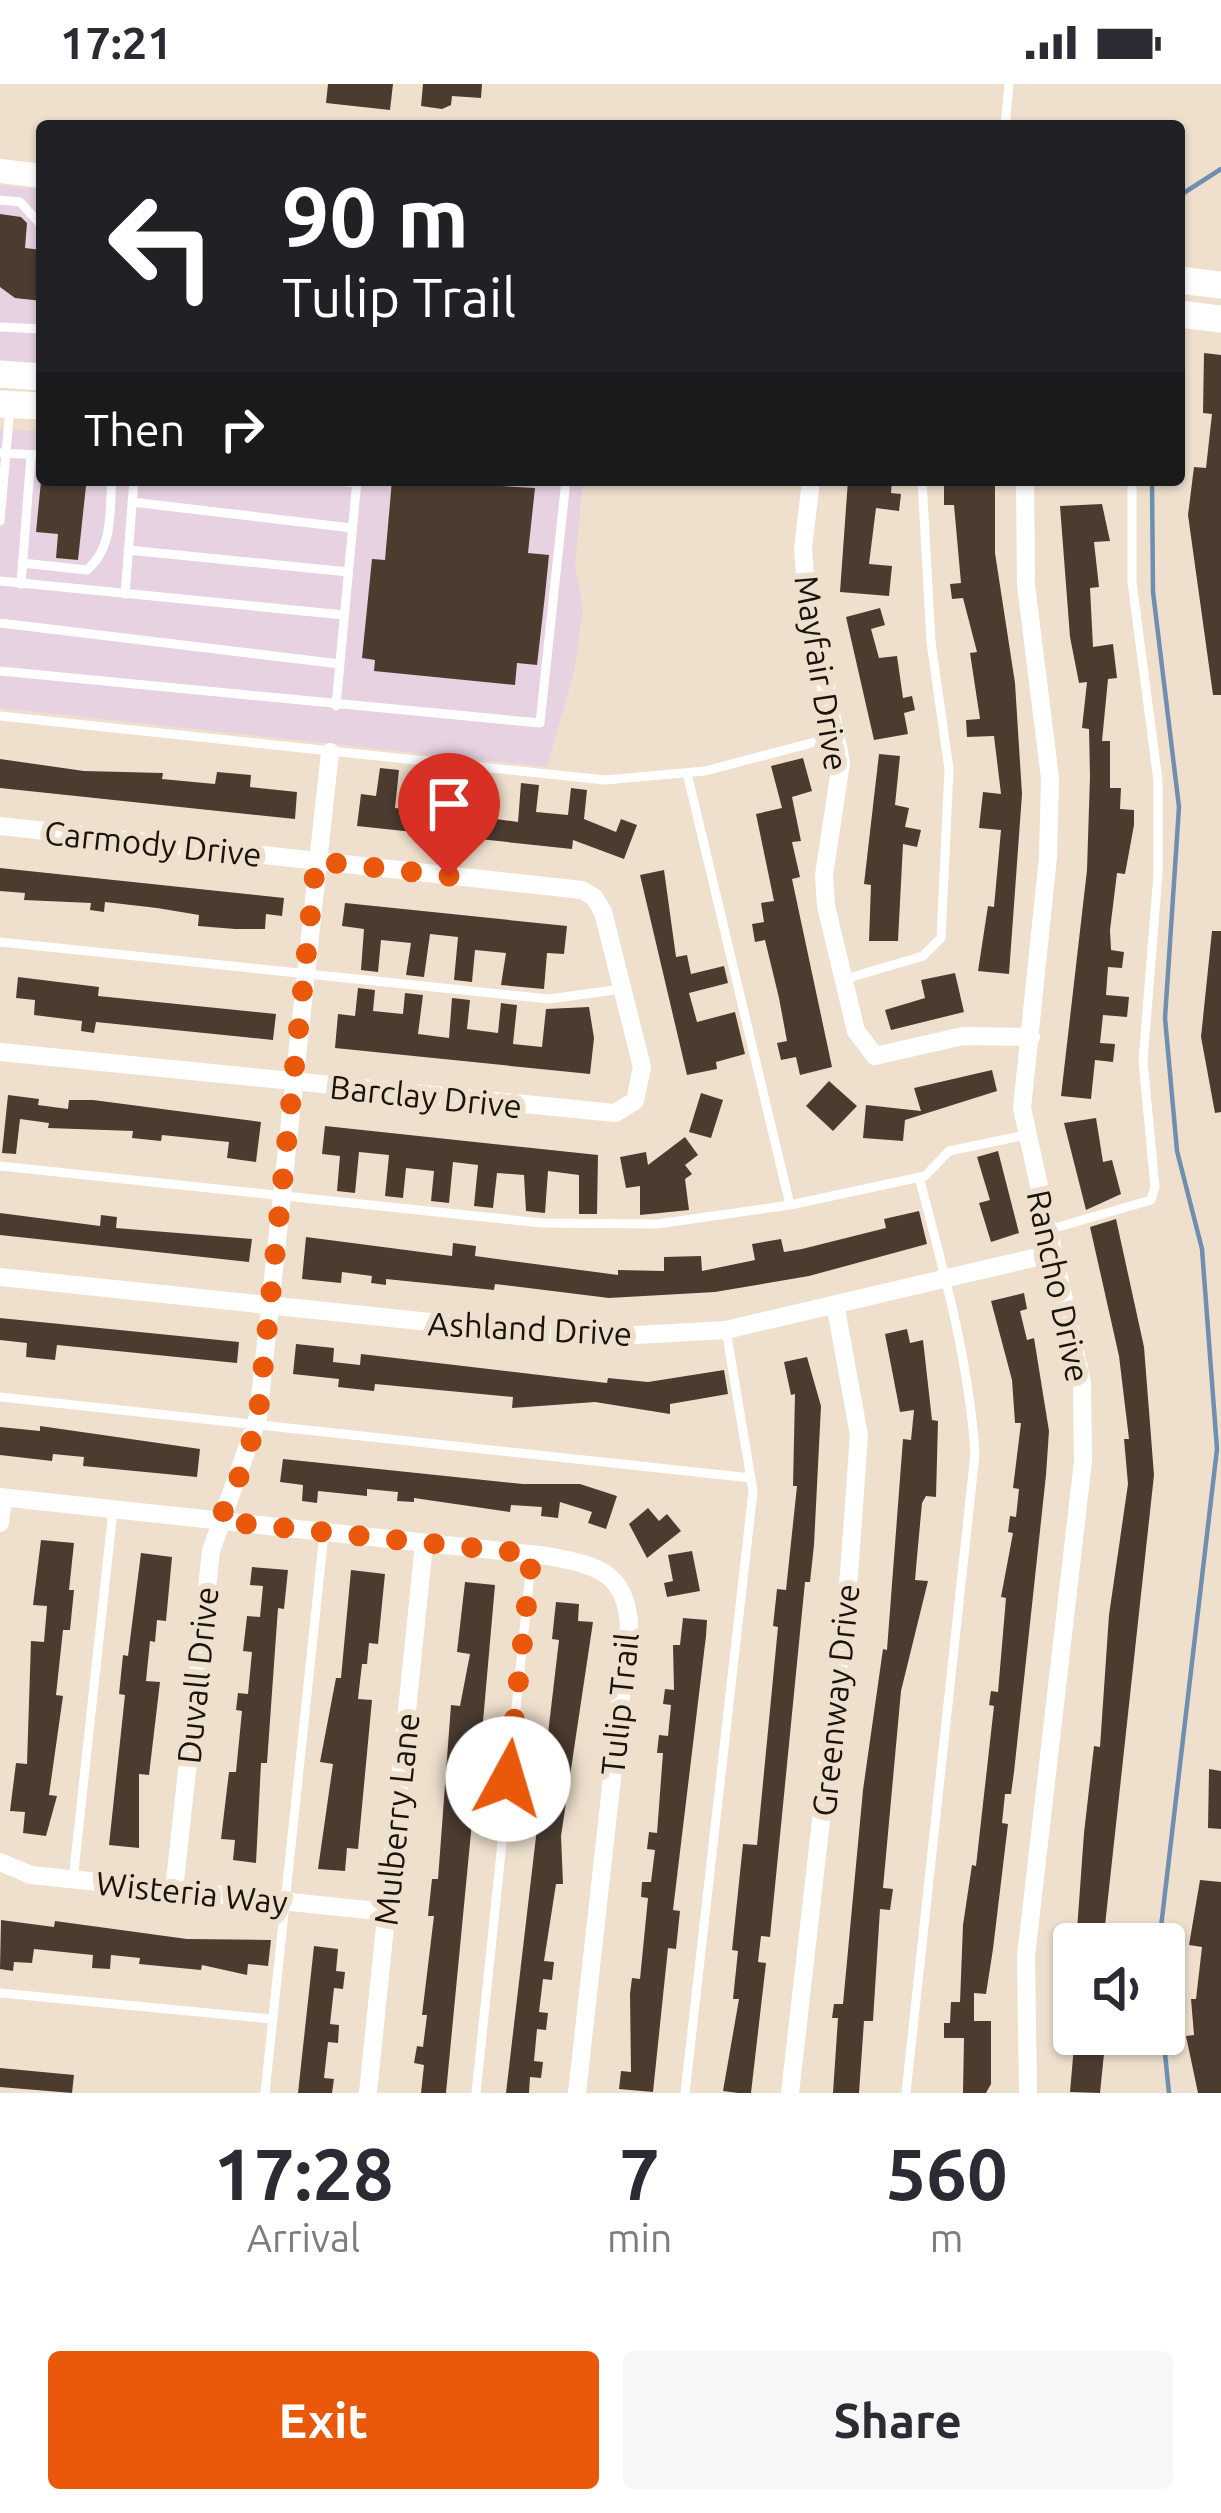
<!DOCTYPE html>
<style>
body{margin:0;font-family:Ubuntu,sans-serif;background:#f7f7f7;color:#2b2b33;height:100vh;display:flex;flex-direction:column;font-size:45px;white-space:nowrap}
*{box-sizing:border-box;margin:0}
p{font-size:39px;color:#7c7c81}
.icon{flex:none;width:66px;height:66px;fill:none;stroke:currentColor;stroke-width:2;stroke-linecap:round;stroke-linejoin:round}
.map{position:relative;height:2009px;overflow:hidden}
.sheet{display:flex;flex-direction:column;background:#fff;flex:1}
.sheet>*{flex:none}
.banner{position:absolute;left:36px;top:36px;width:1149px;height:366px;border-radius:12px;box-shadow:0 3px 9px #0004;background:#202124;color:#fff;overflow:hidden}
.controls{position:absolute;left:1053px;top:1839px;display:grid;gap:24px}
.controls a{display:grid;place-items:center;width:132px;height:132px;border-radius:12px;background:#fff;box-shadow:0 3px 9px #0004;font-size:60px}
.pin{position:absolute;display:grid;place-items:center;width:102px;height:102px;color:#fff;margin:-123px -51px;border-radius:50% 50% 50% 0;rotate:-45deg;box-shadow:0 0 12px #0007}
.pin .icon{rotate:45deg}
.me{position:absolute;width:132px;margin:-66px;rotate:6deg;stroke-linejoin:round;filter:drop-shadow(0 0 9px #0008)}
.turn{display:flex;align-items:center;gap:42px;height:252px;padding:0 48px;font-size:54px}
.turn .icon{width:156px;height:156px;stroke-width:2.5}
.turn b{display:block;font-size:84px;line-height:102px}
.then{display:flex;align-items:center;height:114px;padding:0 48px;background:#0003;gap:24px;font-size:45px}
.eta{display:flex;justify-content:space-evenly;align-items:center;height:204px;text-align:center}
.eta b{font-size:72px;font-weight:600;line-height:84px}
.action{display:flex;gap:24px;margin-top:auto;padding:24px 48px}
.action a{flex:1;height:138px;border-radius:12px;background:#ea580c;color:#fff;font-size:48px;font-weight:600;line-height:138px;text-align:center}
.action a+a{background:#f7f7f7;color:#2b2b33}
.status{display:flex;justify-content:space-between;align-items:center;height:84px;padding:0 60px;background:#fff;direction:ltr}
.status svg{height:33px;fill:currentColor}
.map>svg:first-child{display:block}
.commercial{fill:#e6d2e1}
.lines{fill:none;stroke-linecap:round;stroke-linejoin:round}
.stream{stroke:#708eb0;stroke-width:4.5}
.building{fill:#4c3c30}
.service{stroke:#fff;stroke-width:9}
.minor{stroke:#fff;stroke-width:18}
.tertiary{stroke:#fff;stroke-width:24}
.secondary{stroke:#fff;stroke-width:27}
.route{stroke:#ea580c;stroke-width:21;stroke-dasharray:0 37.8}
.labels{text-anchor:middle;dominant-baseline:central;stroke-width:12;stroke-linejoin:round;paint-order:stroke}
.street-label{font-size:33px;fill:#19140d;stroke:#efe0ce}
</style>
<div class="status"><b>17:21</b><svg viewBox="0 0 49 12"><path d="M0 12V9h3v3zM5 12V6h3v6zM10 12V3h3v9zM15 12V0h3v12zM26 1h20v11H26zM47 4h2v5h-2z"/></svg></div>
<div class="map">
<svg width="1221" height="2009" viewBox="0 0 1221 2009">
<rect width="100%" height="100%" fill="#efe0ce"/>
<path class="commercial" d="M0 101 42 106V284L0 280Z
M0 345 42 347V396H583L575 481 583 524 574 588 547 683 0 624Z"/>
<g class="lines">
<path class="stream" d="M1179 112 1221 85
M1152 396 1153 508 1179 723 1165 934 1177 1067 1202 1165 1217 1365 1159 1860
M1163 1950 1169 2009"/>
</g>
<path class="building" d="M328 0H393L390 26 326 19Z
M423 0H482L481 14 452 12 451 21 442 25 421 22Z
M0 130 21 133 27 139 25 164 42 166V217L15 214 0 203Z
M1204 269 1221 271V611H1213L1188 431 1194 383 1206 384 1212 330 1203 329Z
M392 396 535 404 528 469 549 471 545 511 537 581 517 579 515 601 374 587 375 576 362 574 372 475 385 476Z
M848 396H892L891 409 901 410 899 427 876 424 869 480 892 482 889 512 840 508Z
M960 396H995V469L1015 599 1022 710 1009 890 978 887 988 822 994 823 1001 746 979 744 983 708 1001 710 994 652 967 653 966 636 980 635 970 569 977 568 963 514 952 515 950 500 961 499 954 421H944V402H960Z
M41 397 86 402 78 476 56 474 58 450 36 448Z
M1102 420 1110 457 1094 458 1099 503 1090 504 1093 563 1113 560 1117 594 1108 595 1102 657H1110V704H1121L1120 725 1134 726V741L1125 790 1117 789 1110 846 1111 866 1124 868 1122 884 1108 883 1106 911 1129 913 1127 933 1103 931 1100 959 1115 960 1113 978 1095 976 1091 1015 1061 1012 1087 786 1090 692 1089 645 1082 644 1087 598 1079 599 1070 553 1060 422Z
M880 524 885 541 871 545 879 574 897 572 903 614 912 612 915 626 904 629 908 650 874 656 846 533Z
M879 670 900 672 895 721 909 724 905 743 921 746 917 763 903 760 898 857H869L871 801 864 800Z
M803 674 812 707 792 713 801 757 792 758 800 793 792 795 832 983 800 991 796 973 781 976 777 959 787 957 779 914 765 856 755 858 752 840 764 838 761 819 774 817 756 730 782 724 771 682Z
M0 675 84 687 163 689 162 695 215 700 217 688 251 691 250 703 297 708 295 735 0 704Z
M380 684 399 686 395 724 424 727 428 688 446 690 443 718 472 721 474 694 493 696 489 734 518 738 521 699 539 701 536 728 568 731 571 704 587 706 584 735 616 748 621 735 637 741 624 775 573 756 572 765 357 742 361 710 376 712Z
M0 784 284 814 282 832 266 830 265 845H235L198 842 199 831 157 824 105 818 104 828 90 826 91 819 24 816 25 809 0 807Z
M664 786 676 873 687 871 691 890 724 882 728 899 689 909 697 938 735 928 745 970 716 978 717 985 687 991 640 791Z
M345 819 567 842 564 870 547 869 544 905 501 901 506 869 475 866 472 898 454 896 458 853 430 850 424 893 406 891 411 859 381 856 378 888 361 886 364 845 342 842Z
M1212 847H1221V1028L1215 1029 1201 953Z
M955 889 964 928 891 946 885 926 925 914 921 896Z
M18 893 99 903 98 912 276 930 273 956 96 938 94 949 81 947 82 937 34 931 35 916 16 914Z
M358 904 375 906 373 927 403 930 405 909 423 911 418 950 449 954 452 914 470 916 467 945 498 949 501 919 517 921 513 960 542 963 546 925 589 923 594 954 590 990 335 964 338 930 355 932Z
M992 986 997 1007 905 1036 903 1057 863 1054 866 1021 921 1027 914 1004Z
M829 997 857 1022 833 1047 806 1022Z
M701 1009 723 1016 711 1054 689 1048Z
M8 1011 39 1015 38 1021 68 1025 69 1016H93L261 1038 256 1078 227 1074 229 1058 162 1051 161 1057 132 1054 133 1047 48 1044 49 1039 20 1035 16 1070 2 1069Z
M1096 1034 1103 1078 1112 1076 1121 1110 1086 1126 1064 1039Z
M325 1042 598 1071 597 1130H579V1091L548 1087 545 1129 526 1127 524 1091 497 1089 493 1124 474 1122 478 1081 453 1078 449 1119 431 1117 434 1087 406 1084 403 1114 385 1112 389 1071 359 1068 355 1109 337 1107 340 1072 322 1070Z
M685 1053 698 1071 685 1081 692 1090 685 1095 689 1126 640 1131V1102L626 1104 620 1073 646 1068 648 1081Z
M998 1067 1019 1149 991 1158 979 1119 990 1116 977 1073Z
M919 1127 927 1160 809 1192 715 1208 609 1214 495 1200 494 1206 386 1195V1201L371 1199 372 1192 342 1188 341 1199 302 1195 306 1153 452 1172 453 1159 476 1162 475 1172 618 1191V1186L664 1187V1173L701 1172 702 1187 755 1176 752 1160 781 1155 784 1168 802 1165 886 1144 884 1135Z
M0 1129 100 1142 101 1131 117 1133 116 1144 252 1155 249 1178 0 1151Z
M1116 1135 1144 1263 1154 1391 1103 1860H1076L1084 1749 1094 1662 1100 1663 1109 1531 1128 1400 1124 1355H1129L1119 1272 1090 1143Z
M1024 1209 1027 1225 1020 1227 1027 1256 1034 1254 1049 1347 1046 1391 1014 1688 1011 1710H1005L1002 1739 1008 1740 993 1865 986 1910 974 1909V1937H991V2000L986 2009H963L964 1954H944V1939H950L951 1918H960L963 1841 972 1781 976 1782 994 1622 989 1621 991 1607 998 1608 1006 1514 1001 1513 1013 1449 1008 1448 1010 1432 1016 1433 1019 1405 1013 1404 1021 1339H1015L1012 1296 991 1217Z
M0 1234 239 1258 237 1279 57 1261 55 1276 26 1273 27 1259 0 1256Z
M907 1245 910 1259 923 1256 932 1336 938 1337 936 1413 926 1412 922 1419 917 1473 915 1496 928 1497 901 1607 883 1804 893 1805 890 1826 880 1825 873 1937H864L859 2009H833L838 1934H832L834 1920H843L863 1706 883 1565 887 1566 903 1355 911 1356 914 1326 900 1328 885 1250Z
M296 1260 334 1264 333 1278 360 1281 361 1270 607 1299 608 1294 648 1298 724 1286 728 1310 670 1320V1330L595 1318 512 1324 513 1313 375 1300 374 1307 338 1303 339 1295 293 1290Z
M807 1273 821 1322 814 1461 810 1498H805L770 1853 761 1852 758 1878 766 1879 751 2009H738L723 2007 739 1915H733L738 1867 732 1866 743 1760 757 1761 778 1543 773 1542 777 1505 786 1506 797 1402H793L795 1310 791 1311 784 1278Z
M40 1342 200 1365 197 1393 83 1382 84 1373 53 1370 52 1377 0 1371V1343L40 1347Z
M283 1375 523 1400H580L617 1412 606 1445 588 1439 592 1428 560 1418 558 1434 541 1432 542 1423 511 1421 510 1428 414 1414V1418L397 1417 398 1408 367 1405V1412L318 1407 317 1419 302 1417 303 1401 280 1398Z
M648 1424 659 1437 667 1430 681 1447 647 1474 629 1440Z
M41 1456 74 1459 69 1506H74L70 1546H63L56 1611 63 1612 49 1711 57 1712 46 1752 23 1749 25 1728 10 1727 16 1679 27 1680 31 1557 44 1558 47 1522 33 1521Z
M692 1467 700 1507 667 1513 664 1499 673 1497 668 1471Z
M141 1469 172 1473 166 1537 157 1536 155 1558 150 1557 146 1597 160 1598 149 1691 139 1690V1764L109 1761 125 1611 119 1610 123 1571 128 1572Z
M252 1483 288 1486 284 1525 278 1524 267 1679H261L256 1779 233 1776 235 1756 221 1755 229 1688H236L242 1627 236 1626 238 1609 248 1610 252 1568 243 1567 247 1532 260 1533 263 1502 250 1501Z
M351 1486 385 1490 378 1560 369 1559 367 1580H362L358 1615 372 1616 358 1765 347 1764 345 1787 318 1785 333 1680 320 1678 336 1594H341Z
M465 1498 495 1501 482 1649 488 1650 477 1686 446 2009H421L424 1981 414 1979 417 1962 423 1963 427 1931H422L434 1832H428L432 1795H438L451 1621 460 1622 470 1570 457 1568Z
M556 1518 579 1520 578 1537 593 1538 561 1752 563 1800H556L544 1877 554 1878 552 1896 543 1895 539 1928 548 1929 546 1946 537 1945 534 1977 543 1978 541 1994 530 1993 529 2009H506L559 1556 552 1555Z
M683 1534 707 1536 706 1552 673 1826 680 1827 676 1865 668 1864 653 2008 619 2005 621 1987 631 1988 630 1910 632 1894 640 1895 648 1814 641 1813 642 1798H651L655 1766 647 1765 649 1748 657 1749 663 1669H657L659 1651 668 1652 671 1621 663 1620 665 1605 674 1606 673 1561H680Z
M1209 1685 1221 1687V1745L1208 1744Z
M1200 1796 1221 1798V2009H1198L1186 1952 1194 1951 1191 1915H1196L1202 1863 1189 1861Z
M1 1836 54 1843 55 1837 187 1855 271 1856 268 1882 248 1880 247 1891 202 1881 201 1886 139 1880 140 1874 111 1871 110 1885 92 1884 93 1871 34 1865 32 1879 14 1878 13 1887 0 1885Z
M314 1862 338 1865 336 1887 345 1888 343 1905 334 1904 330 1940 339 1941 338 1959 328 1958 324 1994 334 1995 332 2009H298Z
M1075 1950H1106L1100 2009 1070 2008Z
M0 1984 74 1991 72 2009 0 2003Z"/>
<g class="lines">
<path class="service" d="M1005 42 1009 0
M0 116 20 118 42 142
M0 243 42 245
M0 369 42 371
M328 396 357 399
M132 418 352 444
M0 437 10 323
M128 466 348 488
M22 479 87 486C114 463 109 428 112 396
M0 497 344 531
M21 500 31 371
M125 510 134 396
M0 539 340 580
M0 587 540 639 566 396
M336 622 357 396
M0 632 605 696 705 687 838 652
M687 689 790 1121
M0 858 549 915 622 905
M842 896 923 872 941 854 949 685 931 558 922 396
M0 1082 542 1139 657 1140 790 1121 925 1092 949 1067 1026 1051
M1048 1146 1151 1116 1155 1103 1143 977 1158 790V697L1132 498V396
M0 1313 751 1394
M73 1796 113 1426
M0 1909 272 1935
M265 2009 324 1449
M476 2009 532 1470
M685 2009 753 1407 726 1246
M906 2009 975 1370C969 1276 943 1184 919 1093"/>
<path class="minor" d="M811 396 803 465 806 503 841 679 824 791 826 822 856 947 875 972 963 952 1031 953
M1025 396 1026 501 1050 694 1048 773 1022 1024 1082 1299 1083 1377 1026 1872 1028 2009
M0 742 582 806 594 813 603 828 642 983 635 1017 615 1029 0 968
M0 1193 583 1254 726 1246 1054 1169
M0 1413 548 1472C593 1481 626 1486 629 1541L577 2009
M0 1439 3 1414
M0 1778 31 1791 387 1828
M174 1806 211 1467 258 1333 330 668
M368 2009 424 1460
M790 2009 849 1490 859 1351 836 1225"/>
<path class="tertiary" d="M0 87 42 92"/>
<path class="secondary" d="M1179 196 1221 201
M1179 230 1221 235
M0 290 42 293
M0 320 42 322"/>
</g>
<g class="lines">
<path class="route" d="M449 792 316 777 258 1333 244 1382 219 1437 532 1470 508 1695"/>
</g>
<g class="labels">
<g class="street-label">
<text transform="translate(822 589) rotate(81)">Mayfair Drive</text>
<text transform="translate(153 759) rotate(6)">Carmody Drive</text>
<text transform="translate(426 1012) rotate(6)">Barclay Drive</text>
<text transform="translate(1059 1202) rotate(78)">Rancho Drive</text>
<text transform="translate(530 1244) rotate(3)">Ashland Drive</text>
<text transform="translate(197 1591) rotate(-84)">Duvall Drive</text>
<text transform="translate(835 1616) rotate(-84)">Greenway Drive</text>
<text transform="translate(619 1620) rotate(-84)">Tulip Trail</text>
<text transform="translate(396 1735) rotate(-84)">Mulberry Lane</text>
<text transform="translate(192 1808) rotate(6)">Wisteria Way</text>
</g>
</g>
</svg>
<div class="controls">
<a><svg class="icon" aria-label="sound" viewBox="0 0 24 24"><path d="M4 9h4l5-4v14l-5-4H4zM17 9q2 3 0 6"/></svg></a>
</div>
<div class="pin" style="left:449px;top:792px;background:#d93025"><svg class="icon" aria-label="arrive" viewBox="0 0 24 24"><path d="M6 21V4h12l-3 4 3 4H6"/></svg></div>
<svg class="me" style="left:508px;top:1695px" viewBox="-20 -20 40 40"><circle r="19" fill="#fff"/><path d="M0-13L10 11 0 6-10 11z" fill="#ea580c"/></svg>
<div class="banner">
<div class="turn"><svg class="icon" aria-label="left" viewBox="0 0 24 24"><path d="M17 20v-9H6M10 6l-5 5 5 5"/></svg><div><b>90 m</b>Tulip Trail</div></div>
<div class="then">Then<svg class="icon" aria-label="right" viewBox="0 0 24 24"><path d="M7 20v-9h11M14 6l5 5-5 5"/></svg></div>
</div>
</div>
<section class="sheet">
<div class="eta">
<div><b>17:28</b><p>Arrival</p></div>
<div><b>7</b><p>min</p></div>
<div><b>560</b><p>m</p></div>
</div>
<div class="action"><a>Exit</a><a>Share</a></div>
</section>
